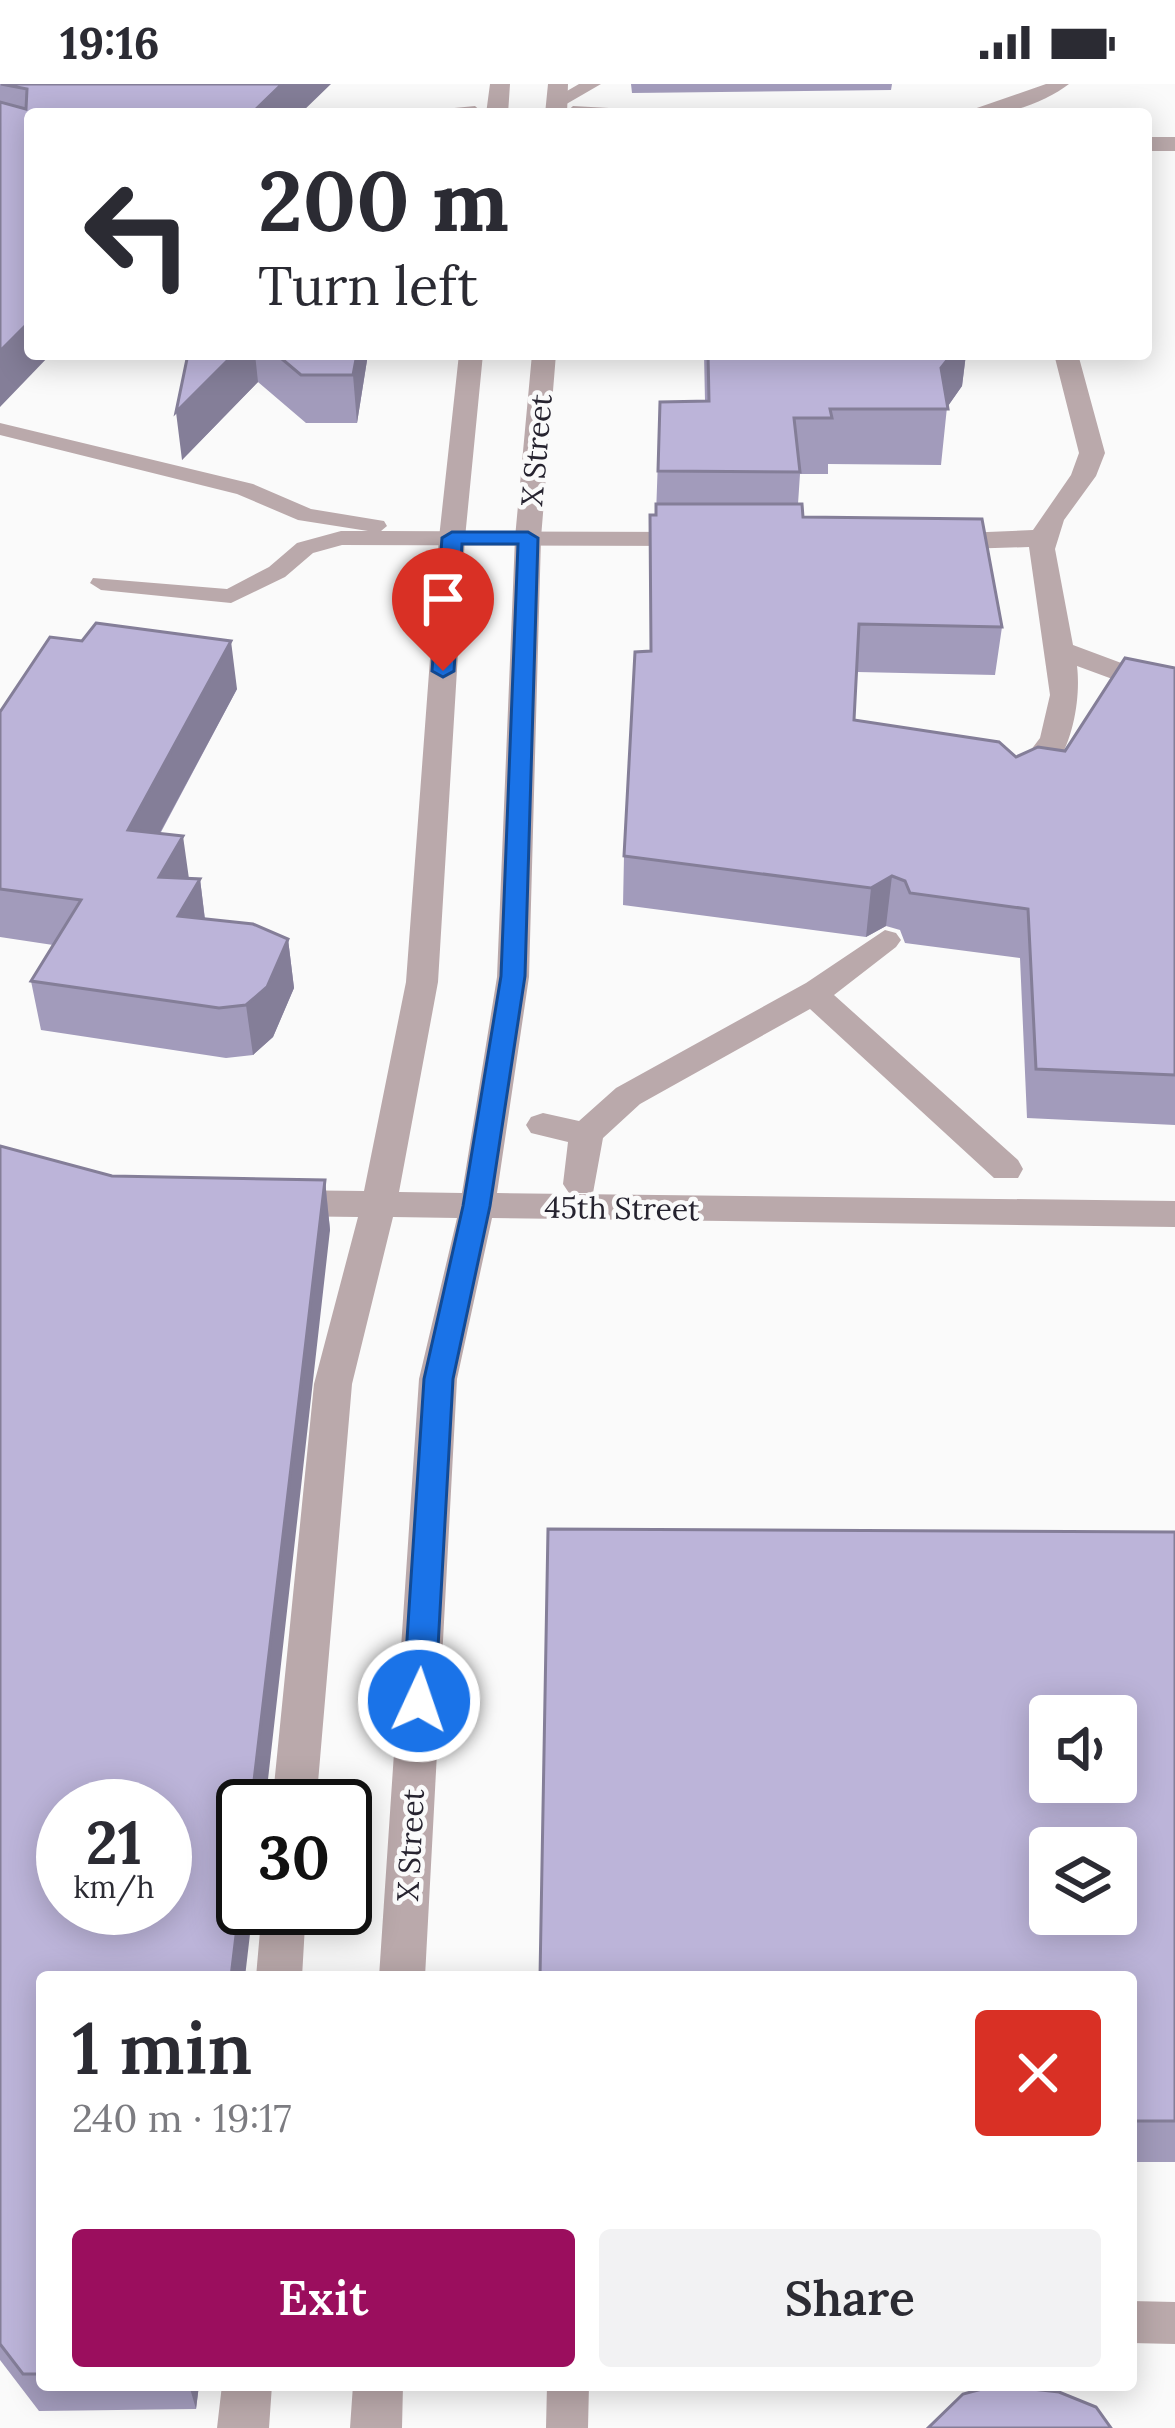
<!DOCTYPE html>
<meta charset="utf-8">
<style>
body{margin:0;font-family:Lora,serif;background:#f2f2f3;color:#2b2b33;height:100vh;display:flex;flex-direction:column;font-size:45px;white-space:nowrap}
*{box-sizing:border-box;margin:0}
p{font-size:39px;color:#7c7c81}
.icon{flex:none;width:66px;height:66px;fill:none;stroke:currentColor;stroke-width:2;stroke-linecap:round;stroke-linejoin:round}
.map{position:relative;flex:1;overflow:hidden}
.panel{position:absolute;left:36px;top:1887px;width:1101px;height:420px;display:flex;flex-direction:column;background:#fff;border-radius:12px;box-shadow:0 6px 30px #0003}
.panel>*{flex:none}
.banner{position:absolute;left:24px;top:24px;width:1128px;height:252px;border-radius:12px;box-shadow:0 6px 30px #0003;background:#fff;color:#2b2b33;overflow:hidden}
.fabs{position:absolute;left:1029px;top:1611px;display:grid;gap:24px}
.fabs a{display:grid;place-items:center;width:108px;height:108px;border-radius:12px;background:#fff;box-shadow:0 6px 30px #0003;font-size:60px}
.speed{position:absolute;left:36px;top:1695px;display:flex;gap:24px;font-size:60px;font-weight:700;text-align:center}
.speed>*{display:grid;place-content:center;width:156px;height:156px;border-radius:50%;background:#fff;box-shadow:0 6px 30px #0003;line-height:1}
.speed small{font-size:30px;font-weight:400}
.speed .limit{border:6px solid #111;border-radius:18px;background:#fff;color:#111}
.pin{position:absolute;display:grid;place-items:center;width:102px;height:102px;color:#fff;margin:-123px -51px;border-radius:50% 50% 50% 0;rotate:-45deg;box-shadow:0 0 12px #0007}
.pin .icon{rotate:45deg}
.me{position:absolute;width:132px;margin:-66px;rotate:3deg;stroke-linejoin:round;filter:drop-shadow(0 0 9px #0008)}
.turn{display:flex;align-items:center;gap:42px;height:252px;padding:0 36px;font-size:54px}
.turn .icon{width:156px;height:156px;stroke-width:2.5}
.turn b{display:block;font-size:84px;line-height:102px}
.round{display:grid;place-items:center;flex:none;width:126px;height:126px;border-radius:12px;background:#f2f2f3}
.head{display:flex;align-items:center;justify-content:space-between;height:204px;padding:0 36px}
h1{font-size:72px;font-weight:600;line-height:90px}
.action{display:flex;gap:24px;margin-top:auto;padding:24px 36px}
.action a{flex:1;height:138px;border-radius:12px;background:#9b0e5e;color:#fff;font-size:48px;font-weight:600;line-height:138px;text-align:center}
.action a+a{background:#f2f2f3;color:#2b2b33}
.status{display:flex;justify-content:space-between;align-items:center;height:84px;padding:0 60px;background:#fff;direction:ltr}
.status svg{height:33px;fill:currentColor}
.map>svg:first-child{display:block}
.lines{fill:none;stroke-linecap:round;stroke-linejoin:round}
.service{fill:#baa9ab;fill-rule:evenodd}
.pedestrian{fill:#baa9ab;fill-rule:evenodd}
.minor{fill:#baa9ab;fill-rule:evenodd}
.wall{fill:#a29bbb}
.shaded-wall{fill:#847e98}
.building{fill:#bcb4d9;stroke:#847e98;stroke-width:3;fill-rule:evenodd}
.route{fill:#1a73e8;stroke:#114b97;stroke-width:3}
.labels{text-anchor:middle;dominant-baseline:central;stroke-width:9;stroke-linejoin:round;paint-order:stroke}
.street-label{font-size:30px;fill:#26232f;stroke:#fafafa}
</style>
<div class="status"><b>19:16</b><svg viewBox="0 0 49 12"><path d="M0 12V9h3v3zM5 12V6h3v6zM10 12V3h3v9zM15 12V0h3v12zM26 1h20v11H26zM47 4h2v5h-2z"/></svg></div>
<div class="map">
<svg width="1175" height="2344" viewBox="0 0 1175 2344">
<rect width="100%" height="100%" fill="#fafafa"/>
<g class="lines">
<path class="service" d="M579 0H601L563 22 548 18Z
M1046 0H1069C1047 17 997 38 971 26Z
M0 339 253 400 311 425 384 437 387 442 381 447 690 448 701 455 690 462 342 461 313 469 285 493 231 519 101 506 90 499 93 494 227 505 269 483 297 459 341 447H368L298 436 237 410 0 351Z
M1131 2217 1175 2218V2260L1131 2259Z
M547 2301H589L588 2344H546Z"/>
<path class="pedestrian" d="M475 22 484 30H441L444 25Z
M573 22 609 24 620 30H564Z
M1054 270H1078L1105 369 1096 392 1064 436 1055 465 1073 561 1175 599V618L1077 582C1082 622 1068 696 1021 708L1006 699 1040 654 1050 611 1029 463 963 465 950 457 963 449 1033 446 1071 391 1079 369Z
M885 846 896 849 901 856 896 863 834 911 1018 1076 1023 1085 1018 1094H994L810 925 640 1020 603 1054 593 1109H569L563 1100 568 1058 531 1049 526 1041 531 1033 543 1029 579 1037 616 1004 806 899Z"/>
<path class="minor" d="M490 0H510L508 30H486Z
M548 0H568L567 30H545Z
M1146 53H1175V67H1146Z
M459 270H483L465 454 438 898 399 1108 462 1109 497 893 515 454 532 270H556L541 454 529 893 497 1109 1175 1117V1143L492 1134 457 1295 425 1893H379L419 1295 457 1134 393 1133 352 1300 316 1722H272L314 1300 358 1133 279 1132 267 1128 261 1119 267 1110 279 1106 364 1107 406 898 439 454Z
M262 1824H306L302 1893H256Z
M222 2301H272L269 2344H217Z
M353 2301H403L402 2344H350Z"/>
</g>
<path class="wall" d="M0 0H331L30 30 0 323Z
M631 0H892L891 6 632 9Z
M188 270H368L357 339H306L258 298 182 376Z
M704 270H966L962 302 947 323 941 381 828 380V390H800L798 420 803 433 1002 543 995 591 857 588 854 636 1016 673 1065 667 1175 584V1041L1027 1034 1020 874 905 859 900 846 886 842 866 853 623 821 624 772 650 567V431H656L660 318 705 317Z
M237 605 160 750 189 795H200L205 835 288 855 294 904 273 953 253 971 226 974 41 946 31 897 53 861 0 853V628Z
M0 1062 112 1092 325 1096 330 1146 42 1893V2301H199L196 2325 39 2327 0 2276Z
M1175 1448V2078H1131V1893Z"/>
<path class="shaded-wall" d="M282 0H331L300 30H251Z
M30 237V270H51L0 323V267Z
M234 270H255L258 298 182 376 176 328Z
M357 270H368L357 339 353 291Z
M952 270H966L962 302 946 325 941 284Z
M231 557 237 605 135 795 128 746Z
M183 752 190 802 159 793Z
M892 792 886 842 866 853 871 804Z
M200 795 206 845 178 832Z
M288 855 294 904 273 953 253 971 246 921Z
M325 1096 330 1146 265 1722H251Z
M243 1793V1824H253L245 1893H231Z
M189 2301H199L196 2325Z"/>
<path class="building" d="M1 0H282L251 30H30V237L0 267V18L26 25 27 5Z
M188 270H234L176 328Z
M276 270H357L353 291H301Z
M708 270H952L941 284 948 325H830L832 334H794L800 388 658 387 660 318 709 317Z
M656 420H802L803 433 982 435 1002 543 859 540 854 636 999 658 1016 673 1038 663 1065 667 1125 574 1175 584V991L1036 985 1028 825 910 809 905 797 892 792 871 804 624 772 635 568 651 567 650 431H656Z
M96 539 231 557 128 746 183 752 159 793 200 795 178 832 253 840 288 855 267 903 246 921 219 924 31 897 81 816 0 805V628L50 553 82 557Z
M0 1062 112 1092 325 1096 251 1722H243V1793L231 1893H42V2290H23L0 2260ZM63 1722H165V1824H63Z
M548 1445 1175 1448V2037H1131V1893H540ZM1050 1632H1116V1698H1050ZM1050 1764H1116V1830H1050Z
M997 2301 1059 2308 1096 2323 1111 2344H928L963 2310Z"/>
<path class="route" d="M452 448H528L538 454 525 892 490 1122 453 1295 435 1617 430 1626H408L403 1617 424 1295 463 1122 501 892 518 460H462L454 587 443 593 432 587 442 454Z"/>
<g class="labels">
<g class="street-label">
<text transform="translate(536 366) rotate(-85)">X Street</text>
<text transform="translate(622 1124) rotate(1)">45th Street</text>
<text transform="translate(410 1761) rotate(-87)">X Street</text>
</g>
</g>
</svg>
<div class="fabs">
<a><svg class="icon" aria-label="sound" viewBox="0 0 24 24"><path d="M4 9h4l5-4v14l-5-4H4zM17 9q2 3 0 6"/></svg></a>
<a><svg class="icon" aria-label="layers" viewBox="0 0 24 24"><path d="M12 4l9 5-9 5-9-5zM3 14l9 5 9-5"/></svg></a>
</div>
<div class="speed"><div>21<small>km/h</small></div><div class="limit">30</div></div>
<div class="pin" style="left:443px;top:587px;background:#d93025"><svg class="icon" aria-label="arrive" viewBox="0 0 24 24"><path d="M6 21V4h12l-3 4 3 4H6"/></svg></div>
<svg class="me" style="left:419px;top:1617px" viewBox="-20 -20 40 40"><circle r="17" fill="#1a73e8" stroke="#fff" stroke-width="3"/><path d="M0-11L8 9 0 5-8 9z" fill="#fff"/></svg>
<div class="banner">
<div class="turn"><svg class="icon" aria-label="left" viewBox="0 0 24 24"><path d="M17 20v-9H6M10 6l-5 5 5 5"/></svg><div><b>200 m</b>Turn left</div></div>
</div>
<section class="panel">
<div class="head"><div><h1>1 min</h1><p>240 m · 19:17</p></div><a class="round" style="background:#d93025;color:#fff"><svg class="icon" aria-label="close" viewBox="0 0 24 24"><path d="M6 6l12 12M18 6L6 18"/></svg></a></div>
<div class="action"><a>Exit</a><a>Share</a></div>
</section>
</div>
